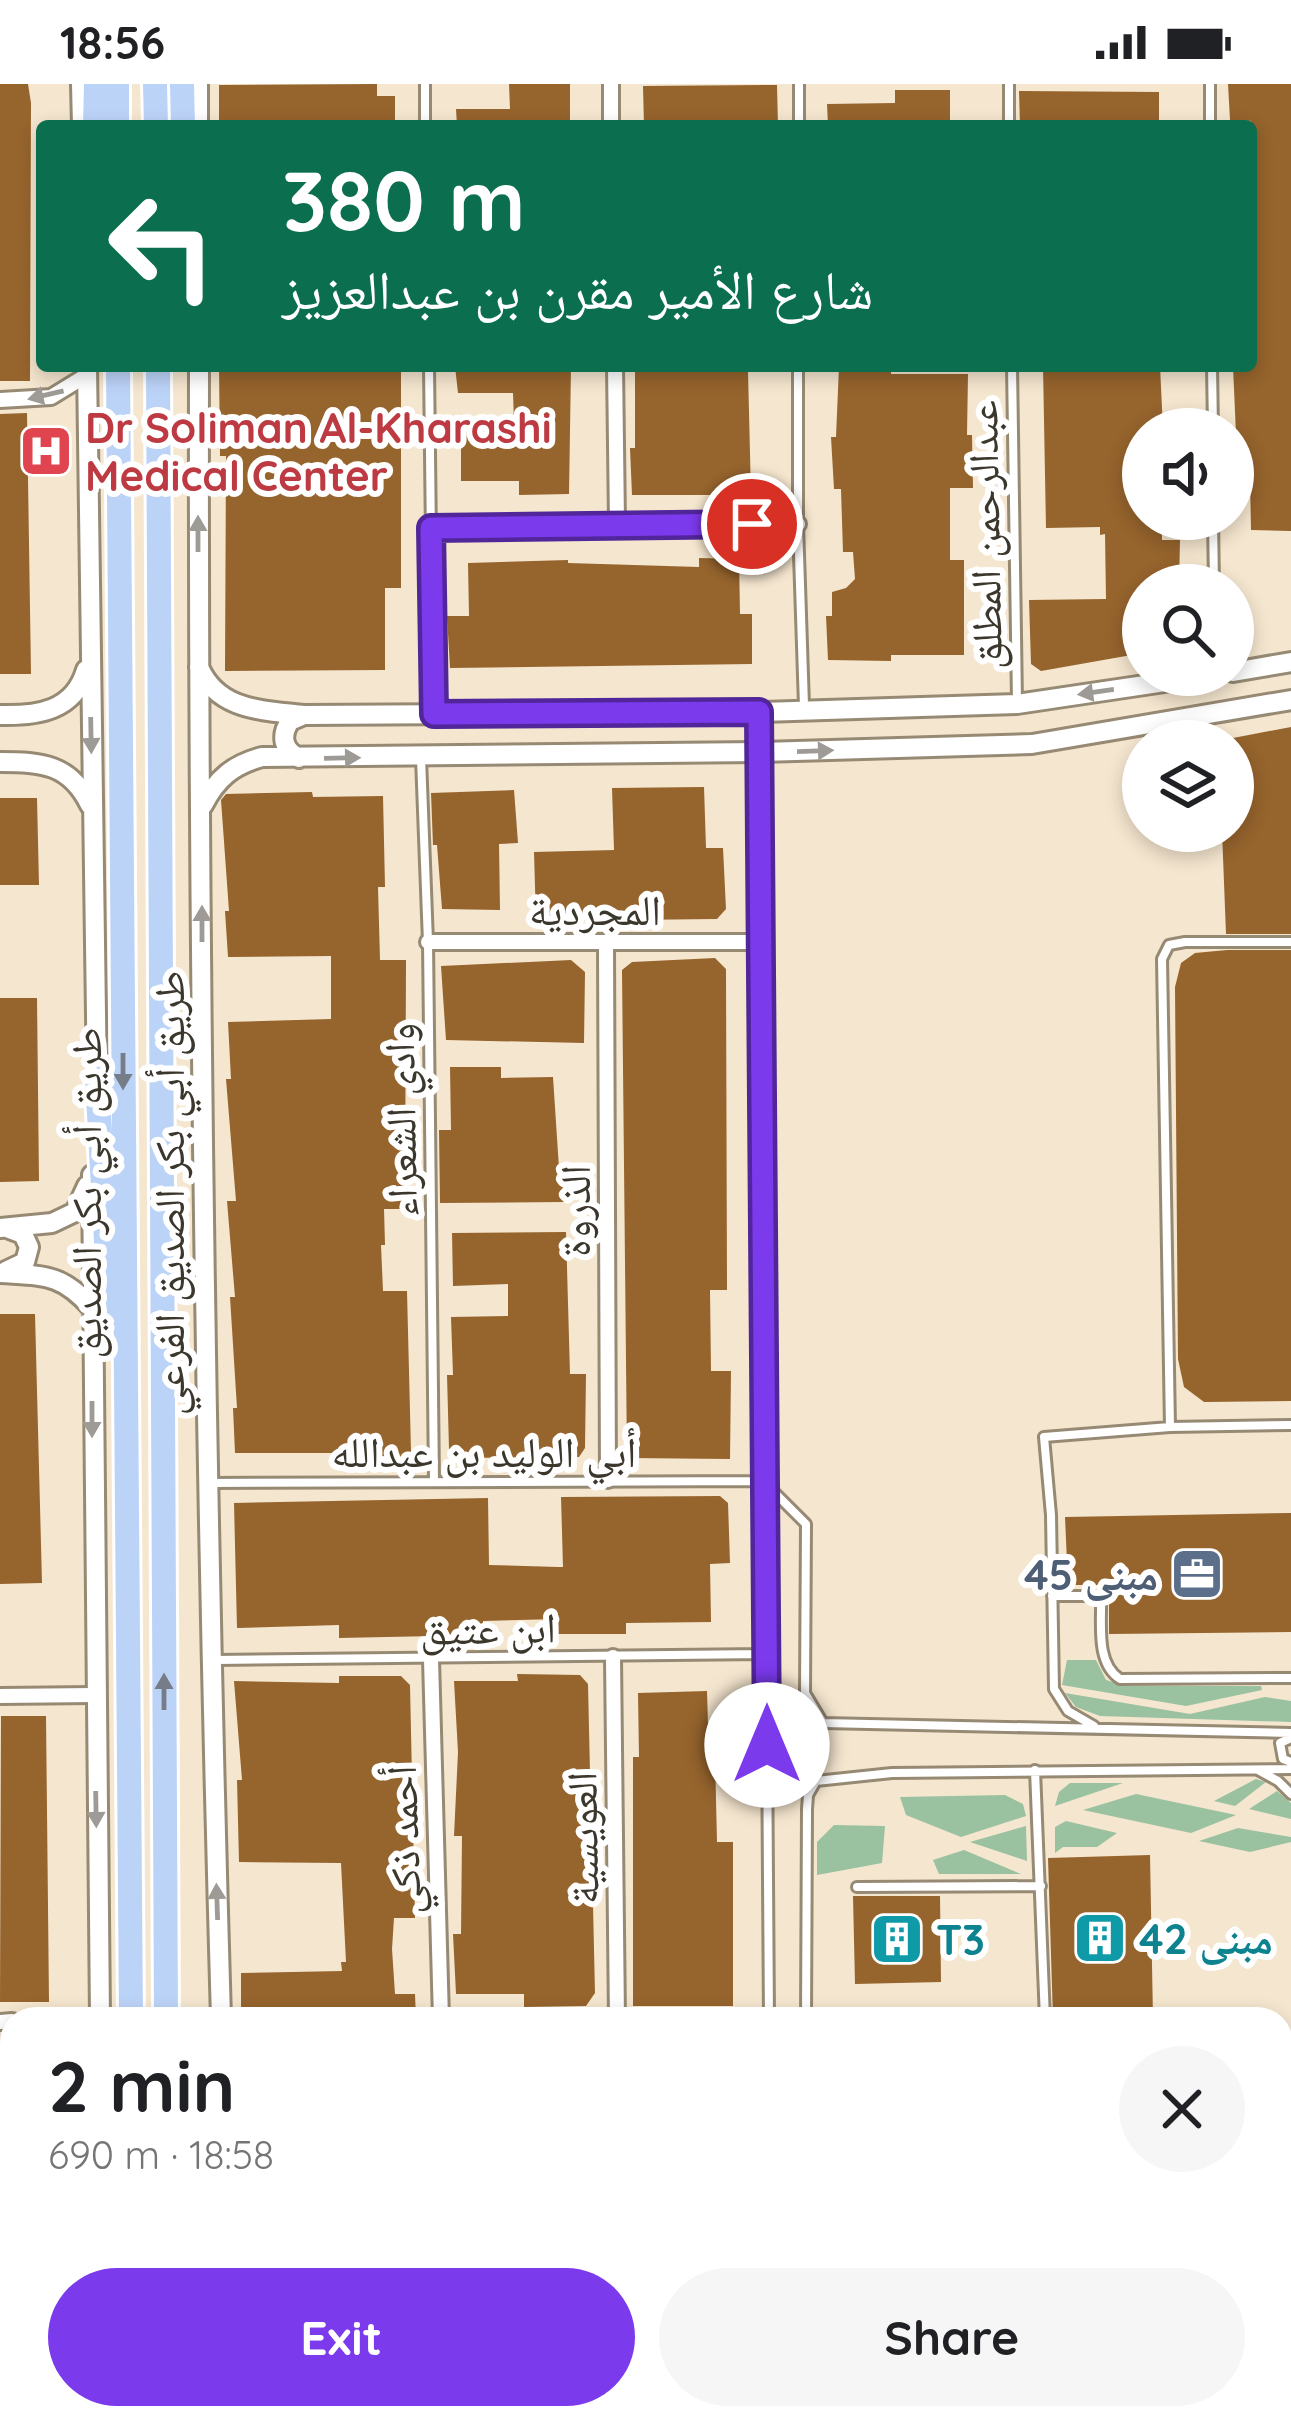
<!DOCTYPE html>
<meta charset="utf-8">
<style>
body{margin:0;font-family:Quicksand,"Noto Naskh Arabic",sans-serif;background:#f6f6f6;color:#202124;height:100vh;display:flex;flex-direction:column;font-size:45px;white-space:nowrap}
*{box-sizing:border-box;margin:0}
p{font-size:39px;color:#757577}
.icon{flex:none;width:66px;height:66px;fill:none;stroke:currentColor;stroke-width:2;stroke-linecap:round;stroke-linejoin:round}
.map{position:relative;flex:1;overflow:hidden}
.side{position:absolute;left:0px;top:1923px;width:1293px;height:423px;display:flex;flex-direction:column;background:#fff;border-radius:36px 36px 0 0;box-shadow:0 6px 18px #0003}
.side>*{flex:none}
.top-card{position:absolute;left:36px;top:36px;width:1221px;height:252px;border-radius:12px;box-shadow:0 6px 18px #0003;background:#0b6e4f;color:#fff;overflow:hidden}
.buttons{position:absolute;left:1122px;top:324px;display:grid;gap:24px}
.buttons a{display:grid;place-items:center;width:132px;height:132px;border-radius:50%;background:#fff;box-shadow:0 6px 18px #0003;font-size:60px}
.pin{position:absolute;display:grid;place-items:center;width:102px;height:102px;color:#fff;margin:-51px;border:6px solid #fff;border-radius:50%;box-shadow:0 3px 12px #0007}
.me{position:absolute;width:132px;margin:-66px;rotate:0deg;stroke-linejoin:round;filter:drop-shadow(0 0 9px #0008)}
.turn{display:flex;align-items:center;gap:42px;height:252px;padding:0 48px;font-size:54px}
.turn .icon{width:156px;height:156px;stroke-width:2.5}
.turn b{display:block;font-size:84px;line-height:102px}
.round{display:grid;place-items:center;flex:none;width:126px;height:126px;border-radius:63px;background:#f6f6f6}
.headline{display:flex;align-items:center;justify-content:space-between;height:204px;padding:0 48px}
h1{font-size:72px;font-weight:700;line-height:90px}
.action{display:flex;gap:24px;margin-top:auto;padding:24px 48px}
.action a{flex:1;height:138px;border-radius:72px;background:#7c3aed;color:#fff;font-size:48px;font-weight:700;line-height:138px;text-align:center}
.action a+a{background:#f6f6f6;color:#202124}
.status{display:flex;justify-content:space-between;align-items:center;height:84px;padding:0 60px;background:#fff;direction:ltr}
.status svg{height:33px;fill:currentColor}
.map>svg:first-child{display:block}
.green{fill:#9ac1a0}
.building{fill:#96642d}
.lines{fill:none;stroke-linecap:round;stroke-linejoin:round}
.service-casing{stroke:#978a74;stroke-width:14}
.minor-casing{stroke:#978a74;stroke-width:20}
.tertiary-casing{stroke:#978a74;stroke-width:24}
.primary-casing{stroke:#fff;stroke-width:30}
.service{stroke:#fff;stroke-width:8}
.minor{stroke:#fff;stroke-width:14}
.tertiary{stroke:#fff;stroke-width:18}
.primary{stroke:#bcd3f8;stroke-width:24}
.oneway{fill:#9e9b96}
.oneway2{fill:#767d88}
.route-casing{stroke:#51269a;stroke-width:30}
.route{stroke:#7c3aed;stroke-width:21}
.labels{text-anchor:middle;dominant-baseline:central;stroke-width:12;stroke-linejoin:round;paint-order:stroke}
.health-label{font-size:42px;font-weight:bold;fill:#be3a42;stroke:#fff;text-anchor:start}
.street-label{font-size:42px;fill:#3c372d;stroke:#fff}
.service-label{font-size:42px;font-weight:bold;fill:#4e5e75;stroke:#fff;text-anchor:end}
.culture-label{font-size:42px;font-weight:bold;fill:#0d838f;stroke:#fff;text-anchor:start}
</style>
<div class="status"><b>18:56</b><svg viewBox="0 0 49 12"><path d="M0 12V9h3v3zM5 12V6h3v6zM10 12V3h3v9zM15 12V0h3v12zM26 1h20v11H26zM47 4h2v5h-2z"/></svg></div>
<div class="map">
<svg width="1291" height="2344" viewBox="0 0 1291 2344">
<rect width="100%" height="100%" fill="#f5e6cf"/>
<path class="green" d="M1067 1576H1096L1106 1596 1126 1602H1261L1262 1606 1186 1622 1062 1601Z
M1065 1609 1190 1630 1265 1613 1291 1617V1638L1100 1632 1076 1623Z
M1256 1695 1266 1698 1235 1722 1214 1717Z
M1070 1699H1123L1055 1722 1059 1708Z
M1277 1707 1291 1719V1735L1249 1725Z
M1136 1710 1236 1731 1191 1749 1083 1726Z
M1005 1711 1023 1720 1026 1732 961 1753 906 1731 900 1713Z
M1066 1737 1117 1749 1097 1763H1063L1055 1769V1743Z
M834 1741 885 1742 882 1779 817 1791V1758Z
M1026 1742 1027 1777 970 1758Z
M1238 1744 1291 1753V1758L1250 1768 1199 1757Z
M964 1766 1021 1790H939L933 1776Z"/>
<path class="building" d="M0 0H28L31 19 30 297H0Z
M377 0V12H395V42H219V1Z
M509 0H570V42H457L456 25H510Z
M1228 0H1291V447L1251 446 1250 394H1234L1233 374H1237L1233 282H1251V37L1230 36Z
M777 1 778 42H644L643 2Z
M895 6H950V42H828L827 20 895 19Z
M1019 7 1159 8V42H1020Z
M219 282H401V504H385V586L225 587 226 372H220Z
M455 282H571L569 410 519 411V397H461V338H514L513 309H458Z
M839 282H891V290H968L967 351H972L973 404H950V476H964V571H891V577L828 576 826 532H832V508L846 504 855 495 853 468H843L841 405H834L831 353H836Z
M1043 282H1160L1163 345H1143V435H1162V456H1180L1179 501H1143V569L1041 587 1031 580 1029 516 1106 515 1105 450 1100 451V443L1046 444Z
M635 287H748L751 411H632L630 364H635Z
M27 329 31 590H0V330Z
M699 474 739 475 740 530H752V580L450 584 447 532H469L468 479 568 476V479L699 483Z
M1291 643V850H1226L1222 747H1233V654Z
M704 703 706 764H723L726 825 717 835 536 837 534 768 614 766 612 704Z
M514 706 518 759 499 760 500 826 442 825 437 761H433L431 709Z
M312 708 313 713 383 712 385 803H378L380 876H406L405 1125H384L385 1161H381L383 1207H407L411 1368 404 1375H334V1369H235L233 1324H237L230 1213H235L227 1117H236L226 995H231L228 938 331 935V872L228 873 225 827H229L221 716 226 710Z
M0 714H37L39 801H0Z
M1227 866H1291V1317L1204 1318 1184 1303 1178 1275 1175 903 1181 879 1195 869Z
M715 874 726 885 727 1206H710L711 1287H731L730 1375 627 1374 622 886 632 878Z
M571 876 585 888 584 959 446 956 441 882Z
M0 914H37L39 1097 0 1098Z
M450 983H501V994L553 993 559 1084H564V1118L440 1119 439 1046H451Z
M566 1148 570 1290H586L585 1364 579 1373 456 1374 449 1365 447 1291H453L451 1233 508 1232V1200L453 1202 452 1149Z
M0 1230H35L42 1499 0 1500Z
M720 1412 728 1419 730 1479 710 1480 711 1538 626 1539V1550H558V1535L483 1537V1551L339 1554V1541L237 1544 234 1419 488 1414 489 1481 558 1483H563L561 1413Z
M1291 1429V1548L1109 1550V1511L1103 1501H1068L1065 1433Z
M517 1590 580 1591 588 1600 595 1909 586 1922 524 1923V1910H456L453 1850H461L462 1752H454L458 1668 454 1597H518Z
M339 1592H401L410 1601 415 1834H394L392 1865 395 1910H415L416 1935H241V1889L342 1887 341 1878H346L341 1779 239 1778 237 1696H242L234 1597 339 1599Z
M707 1607 709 1674 715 1673 717 1758H733V1922H633V1673H639L638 1609Z
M1 1632H46L49 1918H0Z
M1150 1771 1153 1935H1053L1048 1774Z
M853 1812H940L941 1898 855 1900Z"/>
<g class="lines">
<g class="service-casing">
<path id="service" d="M425 0V42
M1009 0V42
M1210 0V42
M799 42V0
M429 282 433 628
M798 282V440L804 622
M1012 282 1017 618
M1212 282 1213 345
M1213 435 1214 501
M760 670 769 1935
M421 674 428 858 434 1398
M1170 1343 1162 875 1169 861 1185 858H1291
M208 1399 763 1397 806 1440 805 1609 823 1639 1291 1649
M1052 1512H1101C1102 1539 1095 1579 1120 1595L1291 1594
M216 1576 766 1570
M1094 1642 1068 1627 1054 1605 1051 1431 1044 1353 1170 1343 1291 1341
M1291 1654 1280 1659 1283 1675 1291 1678
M1035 1686 1045 1935
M1258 1686 1278 1697 1291 1710
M857 1803 1041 1802
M806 1935 807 1725 808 1711 816 1697 892 1689 1291 1685
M1281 2070H1291
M774 2334V2344"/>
</g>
<g class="minor-casing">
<path id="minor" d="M611 0V42
M615 282 617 439
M0 316 51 313 87 291
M431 444 798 440
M428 858H763
M606 858 608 1396
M613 1573 617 1935
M431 1575 441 1935
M0 1612 94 1611
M0 1938 12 1937
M444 2334V2344
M617 2334 618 2344"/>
</g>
<g class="tertiary-casing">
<path id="tertiary" d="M81 0 82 42
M198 0V42
M87 282 97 1003
M199 282C198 833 205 1384 221 1935
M199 583C218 627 262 626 304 631L759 628 1017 620 1212 591
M1233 588 1291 578
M0 631C38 632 74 627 86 586
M299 674C283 666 280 652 290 637L304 631
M0 678C42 678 70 680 90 721
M203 721C217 694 233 681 262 673L760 668 1032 660 1291 616
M92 1091 100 1935
M0 1144 52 1139 75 1128 87 1102
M6 1187 25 1178 29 1163 23 1150 7 1144
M0 1189C44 1192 61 1189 92 1224
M0 2158 12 2165
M0 2192 12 2187
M227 2334V2344
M104 2344V2334"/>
</g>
<g class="primary-casing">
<path id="primary" d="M117 0V42
M155 0 156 42
M182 0 183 42
M95 42 96 0
M118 282 131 1935
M158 282 166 1935
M97 993 110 1231
M134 2334 135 2344
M168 2334V2344"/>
</g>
<use href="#service" class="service"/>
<use href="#minor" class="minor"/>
<use href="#tertiary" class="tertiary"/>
<use href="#primary" class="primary"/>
</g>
<defs><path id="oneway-solid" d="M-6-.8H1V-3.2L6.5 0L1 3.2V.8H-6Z" transform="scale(3)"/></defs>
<g class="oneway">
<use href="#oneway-solid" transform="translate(46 311) rotate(167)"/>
<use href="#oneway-solid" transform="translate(198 450) rotate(-90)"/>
<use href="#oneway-solid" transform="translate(1096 608) rotate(172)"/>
<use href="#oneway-solid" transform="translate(91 651) rotate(89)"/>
<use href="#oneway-solid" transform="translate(815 667) rotate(-2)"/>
<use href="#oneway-solid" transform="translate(342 674) rotate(-1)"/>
<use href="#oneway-solid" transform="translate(202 840) rotate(-90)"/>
<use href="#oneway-solid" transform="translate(92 1335) rotate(90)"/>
<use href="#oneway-solid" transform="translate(96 1725) rotate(89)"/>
<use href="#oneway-solid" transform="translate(217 1818) rotate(-92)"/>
</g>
<g class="oneway2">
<use href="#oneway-solid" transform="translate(123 987) rotate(90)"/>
<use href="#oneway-solid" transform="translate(164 1608) rotate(-90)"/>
</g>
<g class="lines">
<g class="route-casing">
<path id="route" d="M752 440 431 444 434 630 759 628 767 1661"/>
</g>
<use href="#route" class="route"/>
</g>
<defs>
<g id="hospital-square" transform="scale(2.7)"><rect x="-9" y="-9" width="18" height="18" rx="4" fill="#e0444e" stroke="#fff"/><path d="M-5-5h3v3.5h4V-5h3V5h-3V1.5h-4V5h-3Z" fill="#fff"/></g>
<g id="office-square" transform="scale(2.7)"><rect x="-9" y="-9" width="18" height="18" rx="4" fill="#5c6f8a" stroke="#fff"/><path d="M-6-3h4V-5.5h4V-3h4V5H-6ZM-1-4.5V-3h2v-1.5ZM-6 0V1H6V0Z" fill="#fff"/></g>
<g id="building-square" transform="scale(2.7)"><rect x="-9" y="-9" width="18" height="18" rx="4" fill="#0f9aa8" stroke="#fff"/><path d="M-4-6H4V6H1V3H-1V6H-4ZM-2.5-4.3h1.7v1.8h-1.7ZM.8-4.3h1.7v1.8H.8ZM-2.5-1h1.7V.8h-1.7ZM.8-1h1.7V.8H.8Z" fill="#fff"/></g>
</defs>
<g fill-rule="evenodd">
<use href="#hospital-square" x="46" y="367"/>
<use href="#office-square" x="1197" y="1490"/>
<use href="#building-square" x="1100" y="1854"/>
<use href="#building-square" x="897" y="1855"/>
</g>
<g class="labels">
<g class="health-label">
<text x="85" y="343">Dr Soliman Al-Kharashi<tspan x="85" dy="48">Medical Center</tspan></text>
</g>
<g class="street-label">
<text transform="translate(984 451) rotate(-91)">عبدالرحمن المطلق</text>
<text x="595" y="825">المجردية</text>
<text transform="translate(400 1036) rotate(-91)">وادي الشعراء</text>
<text transform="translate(85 1109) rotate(-90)">طريق أبي بكر الصديق</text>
<text transform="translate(168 1109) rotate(-90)">طريق أبي بكر الصديق الفرعي</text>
<text transform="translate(574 1127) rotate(-90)">الذروة</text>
<text x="484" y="1367">أبي الوليد بن عبدالله</text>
<text transform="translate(488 1544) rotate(-1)">ابن عتيق</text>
<text transform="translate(582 1754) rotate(-91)">العويسية</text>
<text transform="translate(403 1756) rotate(-92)">أحمد ذكي</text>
</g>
<g class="service-label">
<text x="1158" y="1490">مبنى 45</text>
</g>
<g class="culture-label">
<text x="1139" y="1854">مبنى 42</text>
<text x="936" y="1855">T3</text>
</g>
</g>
</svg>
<div class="buttons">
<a><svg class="icon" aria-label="sound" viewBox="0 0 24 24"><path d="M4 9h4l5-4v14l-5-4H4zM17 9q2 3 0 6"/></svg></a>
<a><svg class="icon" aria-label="search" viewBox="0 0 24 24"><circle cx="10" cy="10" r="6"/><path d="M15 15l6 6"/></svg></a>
<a><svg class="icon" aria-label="layers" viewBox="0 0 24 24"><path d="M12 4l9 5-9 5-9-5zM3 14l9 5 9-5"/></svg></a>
</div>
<div class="pin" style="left:752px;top:440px;background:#d93025"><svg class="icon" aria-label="arrive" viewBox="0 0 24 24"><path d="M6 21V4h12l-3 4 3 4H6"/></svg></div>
<svg class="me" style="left:767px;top:1661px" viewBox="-20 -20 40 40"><circle r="19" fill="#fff"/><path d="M0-13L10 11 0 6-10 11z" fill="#7c3aed"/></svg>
<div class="top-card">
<div class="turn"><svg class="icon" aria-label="left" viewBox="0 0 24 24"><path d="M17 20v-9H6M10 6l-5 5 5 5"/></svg><div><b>380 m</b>شارع الأمير مقرن بن عبدالعزيز</div></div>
</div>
<section class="side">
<div class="headline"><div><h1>2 min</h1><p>690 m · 18:58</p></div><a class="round"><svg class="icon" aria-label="close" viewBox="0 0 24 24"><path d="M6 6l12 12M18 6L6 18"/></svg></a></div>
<div class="action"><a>Exit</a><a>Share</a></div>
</section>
</div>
